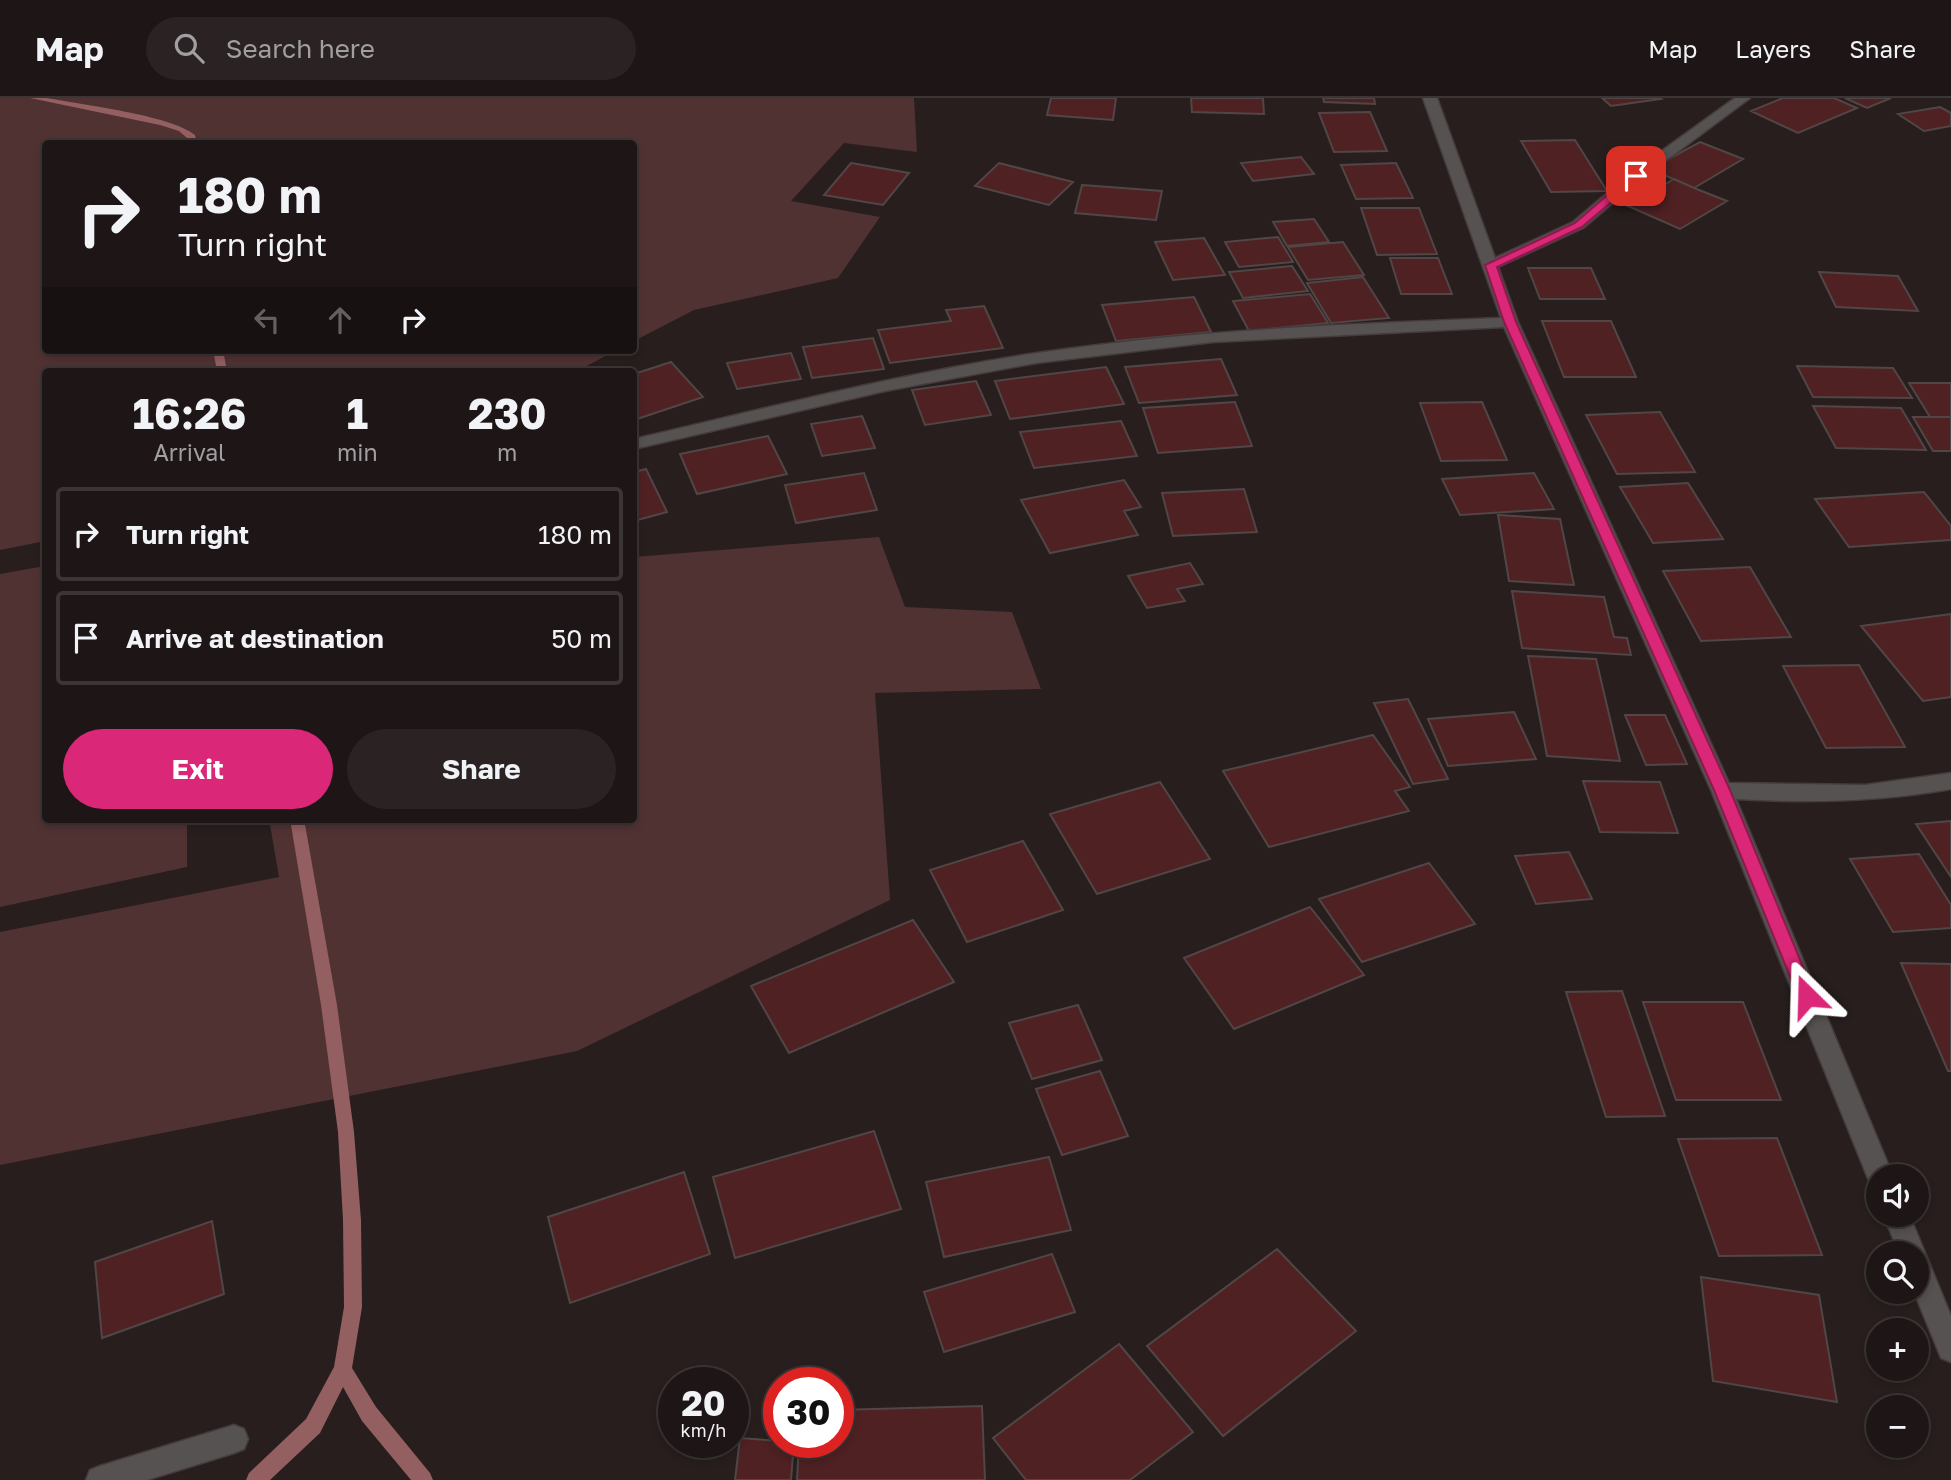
<!DOCTYPE html>
<meta charset="utf-8">
<style>
body{margin:0;font-family:"Golos Text",sans-serif;background:#2b2323;color:#f1f3f6;height:100vh;display:flex;flex-direction:column;font-size:26px;white-space:nowrap}
*{box-sizing:border-box;margin:0}
p{font-size:23px;color:#a19fa1}
.icon{flex:none;width:38px;height:38px;fill:none;stroke:currentColor;stroke-width:2;stroke-linecap:round;stroke-linejoin:round}
.map{position:relative;flex:1;overflow:hidden}
.panel{position:absolute;left:42px;top:270px;width:595px;height:455px;display:flex;flex-direction:column;background:#1e1616;border-radius:7px;box-shadow:0 4px 10px #0003,0 0 0 2px #3c3535}
.panel>*{flex:none}
.banner{position:absolute;left:42px;top:42px;width:595px;height:214px;border-radius:7px;box-shadow:0 4px 10px #0003,0 0 0 2px #3c3535;background:#1e1616;color:#f1f3f6;overflow:hidden}
.controls{position:absolute;left:1866px;top:1066px;display:grid;gap:14px}
.controls a{display:grid;place-items:center;width:63px;height:63px;border-radius:50%;background:#1e1616;box-shadow:0 4px 10px #0003,0 0 0 2px #3c3535;font-size:35px}
.speed{position:absolute;left:658px;top:1269px;display:flex;gap:14px;font-size:35px;font-weight:700;text-align:center}
.speed>*{display:grid;place-content:center;width:91px;height:91px;border-radius:50%;background:#1e1616;box-shadow:0 4px 10px #0003,0 0 0 2px #3c3535;line-height:1}
.speed small{font-size:18px;font-weight:400}
.speed .limit{border:10px solid #d22;background:#fff;color:#111}
.pin{position:absolute;display:grid;place-items:center;width:60px;height:60px;color:#fff;margin:-30px;border-radius:14px;box-shadow:0 4px 10px #0006}
.me{position:absolute;width:77px;margin:-38px;rotate:338deg;stroke-linejoin:round;filter:drop-shadow(0 0 5px #0008)}
.turn{display:flex;align-items:center;gap:24px;height:147px;padding:0 21px;font-size:32px}
.turn .icon{width:91px;height:91px;stroke-width:2.5}
.turn b{display:block;font-size:49px;line-height:60px}
.lanes{display:flex;align-items:center;height:66px;padding:0 21px;background:#0003;justify-content:center;gap:35px;direction:ltr}
.lanes .off{opacity:.35}
.eta{display:flex;justify-content:space-evenly;align-items:center;height:119px;text-align:center}
.eta b{font-size:42px;font-weight:700;line-height:49px}
.action{display:flex;gap:14px;margin-top:auto;padding:14px 21px}
.action a{flex:1;height:80px;border-radius:42px;background:#db2777;color:#fff;font-size:28px;font-weight:700;line-height:80px;text-align:center}
.action a+a{background:#2b2323;color:#f1f3f6}
ul{padding:0;list-style:none}
li{display:flex;align-items:center;gap:21px;height:94px;margin:0 14px 10px;padding:0 7px;border:4px solid #3c3535;border-radius:7px}
li div{flex:1}
li b{display:block;font-size:26px}
li em{font-style:normal}
header{display:flex;align-items:center;gap:42px;box-sizing:border-box;height:98px;padding:0 35px;background:#1e1616;border-bottom:2px solid #3c3535}
header strong{font-size:33px}
nav{display:flex;gap:38px;margin-inline-start:auto;font-size:24px}
.search{width:490px;height:63px;background:#2b2323;display:flex;align-items:center;gap:18px;box-sizing:border-box;padding:0 24px;border-radius:38px;color:#a19fa1;font-size:26px}
.map>svg:first-child{display:block}
.green{fill:#513233}
.lines{fill:none;stroke-linecap:round;stroke-linejoin:round}
.stream{fill:#945f60;fill-rule:evenodd}
.building{fill:#4f2123;stroke:#514646;stroke-width:2}
.minor-casing{stroke:#443b3b;stroke-width:3}
.minor{fill:#575252;fill-rule:evenodd}
.route{fill:#db2777;stroke:#8e194d;stroke-width:2}
</style>
<header>
<strong>Map</strong>
<div class="search"><svg class="icon" aria-label="search" viewBox="0 0 24 24"><circle cx="10" cy="10" r="6"/><path d="M15 15l6 6"/></svg>Search here</div>
<nav><a>Map</a><a>Layers</a><a>Share</a></nav>
</header>
<div class="map">
<svg width="1951" height="1382" viewBox="0 0 1951 1382">
<rect width="100%" height="100%" fill="#281e1e"/>
<path class="green" d="M0 0H914L917 54 844 45 791 103 880 119 838 180 694 212 634 243V46H46V252H617L577 273H46L45 443 0 452Z
M879 439 905 509 1012 514 1041 591 875 595 890 802 577 953 0 1067V834L279 779 269 721H634V459Z
M45 468 46 721H187V769L0 809V476Z"/>
<g class="lines">
<path class="stream" d="M30 0H47C83 7 170 17 195 37L197 46H187V40L179 33 160 27Z
M213 252H223L227 273H217Z
M290 721H304L337 907 354 1034 361 1122 362 1209 352 1270 376 1309 430 1375 433 1382H411L362 1323 343 1289 320 1335 270 1382H246L249 1375 306 1321 334 1269 344 1209 343 1122 338 1034 321 907Z"/>
</g>
<path class="building" d="M1051 0H1116L1113 22 1047 17Z
M1191 0H1263L1264 16 1192 14Z
M1323 0H1374L1375 6 1324 4Z
M1602 0H1659L1661 1 1611 8Z
M1783 0H1834L1857 10 1798 35 1751 13Z
M1845 0H1891L1867 10Z
M1940 9 1951 15V28L1924 33 1898 16Z
M1370 14 1387 53 1334 54 1319 15Z
M1575 42 1607 93 1551 94 1521 43Z
M1700 44 1743 61 1694 90 1650 71Z
M1301 59 1314 76 1253 83 1241 65Z
M851 65 909 75 883 107 824 97Z
M999 65 1073 84 1049 107 975 88Z
M1396 65 1413 100 1356 101 1341 67Z
M1674 81 1694 90 1727 103 1680 131 1628 108Z
M1082 87 1162 93 1156 122 1075 115Z
M1361 110H1419L1437 156 1377 157Z
M1314 121 1329 144 1287 148 1273 124Z
M1278 139 1293 164 1239 169 1225 144Z
M1204 140 1225 177 1173 182 1155 144Z
M1343 144 1364 177 1308 182 1288 149Z
M1390 160H1438L1452 196H1401Z
M1292 168 1308 193 1243 200 1229 174Z
M1528 170H1591L1605 201H1540Z
M1819 174 1898 178 1918 213 1836 209Z
M1363 179 1389 220 1331 225 1307 185Z
M1310 196 1328 225 1249 233 1233 203Z
M1194 199 1211 234 1116 243 1102 207Z
M984 208 1003 250 890 265 878 232 951 223 946 212Z
M1542 223H1611L1636 279H1564Z
M873 240 884 271 812 280 803 249Z
M791 255 801 281 737 291 727 265Z
M1221 261 1237 297 1139 305 1125 269Z
M671 264 703 299 634 322V276Z
M1797 268 1893 270 1912 300 1813 299Z
M1106 269 1124 306 1010 321 995 283Z
M976 283 991 317 925 327 912 292Z
M1909 285H1951V319H1930Z
M1235 304 1252 348 1158 355 1143 310Z
M1482 304 1507 362 1441 363 1420 305Z
M1813 308 1901 310 1926 352 1836 350Z
M1660 314 1695 374 1617 376 1586 317Z
M862 318 875 350 822 358 811 326Z
M1913 319H1951V353H1933Z
M1121 323 1137 358 1034 370 1020 334Z
M768 338 787 376 697 396 680 356Z
M646 371 667 414 634 423V374Z
M864 375 877 412 796 425 785 387Z
M1534 375 1554 411 1460 417 1442 381Z
M1124 382 1141 409 1124 413 1138 437 1050 455 1021 402Z
M1688 385 1723 441 1653 445 1620 389Z
M1244 391 1257 434 1173 438 1162 395Z
M1924 394 1951 428V442L1849 449 1815 401Z
M1498 417 1560 421 1574 487 1509 483Z
M1190 465 1203 486 1177 491 1185 503 1147 510 1128 478Z
M1750 469 1791 539 1701 543 1663 473Z
M1512 493 1604 499 1614 539 1627 540 1631 557 1522 550Z
M1951 516V599L1923 603 1861 528Z
M1528 558 1596 561 1620 663 1547 658Z
M1859 567 1905 649 1826 650 1783 568Z
M1408 601 1448 681 1413 686 1374 605Z
M1514 614 1536 661 1448 668 1428 621Z
M1625 617H1665L1687 666 1646 667Z
M1373 637 1410 689 1395 693 1409 713 1269 749 1223 673Z
M1583 683 1660 684 1678 735 1600 734Z
M1160 684 1210 761 1097 796 1050 716Z
M1951 723V779L1916 726Z
M1023 743 1063 812 967 844 930 772Z
M1569 754 1592 801 1536 806 1515 758Z
M1919 756 1951 807V830L1893 834 1850 761Z
M1429 765 1475 826 1362 864 1319 801Z
M1310 809 1364 877 1234 931 1184 860Z
M913 822 954 884 789 955 751 888Z
M1901 865 1951 866V973H1948Z
M1622 893 1665 1018 1606 1019 1566 894Z
M1643 904H1743L1781 1002H1676Z
M1078 907 1102 962 1032 981 1009 925Z
M1100 973 1128 1038 1062 1057 1036 991Z
M874 1033 901 1111 735 1160 713 1079Z
M1777 1040 1822 1157 1719 1158 1678 1041Z
M1049 1059 1071 1132 944 1159 926 1084Z
M684 1074 710 1156 570 1205 548 1119Z
M212 1123 224 1196 102 1240 95 1164Z
M1277 1151 1356 1233 1223 1338 1147 1248Z
M1052 1156 1075 1214 944 1254 924 1194Z
M1701 1179 1819 1197 1837 1304 1713 1283Z
M1119 1246 1193 1334 1130 1382H1026L993 1340Z
M982 1308 985 1382H797L799 1344H838V1312Z
M740 1340 794 1344 791 1382H735Z"/>
<g class="lines">
<g class="minor-casing">
<path id="minor" d="M1423 0H1437L1495 160 1573 124 1631 75 1735 0H1750L1641 81 1583 130 1498 169 1518 224 1729 685 1865 687 1951 675V691C1879 704 1809 705 1736 701L1893 1078H1878V1088L1871 1086 1867 1078 1711 692 1504 229 1213 244 1036 265 885 293 634 351V341C768 310 901 275 1037 255 1191 232 1346 226 1501 220Z
M1883 1116H1909L1951 1218V1264L1941 1260 1914 1194 1916 1155H1899Z
M234 1327 244 1331 248 1341 244 1351 234 1355 147 1382H86L90 1372 100 1368Z"/>
</g>
<use href="#minor" class="minor"/>
</g>
<path class="route" d="M1633 75 1642 78 1582 129 1497 169 1516 224 1730 692 1815 898 1807 905 1798 898 1714 692 1504 224 1485 167 1575 125Z"/>
</svg>
<div class="controls">
<a><svg class="icon" aria-label="sound" viewBox="0 0 24 24"><path d="M4 9h4l5-4v14l-5-4H4zM17 9q2 3 0 6"/></svg></a>
<a><svg class="icon" aria-label="search" viewBox="0 0 24 24"><circle cx="10" cy="10" r="6"/><path d="M15 15l6 6"/></svg></a>
<a>+</a>
<a>−</a>
</div>
<div class="speed"><div>20<small>km/h</small></div><div class="limit">30</div></div>
<div class="pin" style="left:1636px;top:78px;background:#d93025"><svg class="icon" aria-label="arrive" viewBox="0 0 24 24"><path d="M6 21V4h12l-3 4 3 4H6"/></svg></div>
<svg class="me" style="left:1807px;top:898px" viewBox="-20 -20 40 40"><path d="M0-17L14 15 0 8-14 15z" fill="#db2777" stroke="#fff" stroke-width="4"/></svg>
<div class="banner">
<div class="turn"><svg class="icon" aria-label="right" viewBox="0 0 24 24"><path d="M7 20v-9h11M14 6l5 5-5 5"/></svg><div><b>180 m</b>Turn right</div></div>
<div class="lanes"><svg class="icon off" aria-label="left" viewBox="0 0 24 24"><path d="M17 20v-9H6M10 6l-5 5 5 5"/></svg><svg class="icon off" aria-label="ahead" viewBox="0 0 24 24"><path d="M12 20V5M6 11l6-6 6 6"/></svg><svg class="icon" aria-label="right" viewBox="0 0 24 24"><path d="M7 20v-9h11M14 6l5 5-5 5"/></svg></div>
</div>
<section class="panel">
<div class="eta">
<div><b>16:26</b><p>Arrival</p></div>
<div><b>1</b><p>min</p></div>
<div><b>230</b><p>m</p></div>
</div>
<ul>
<li><svg class="icon" aria-label="right" viewBox="0 0 24 24"><path d="M7 20v-9h11M14 6l5 5-5 5"/></svg><div><b>Turn right</b></div><em>180 m</em></li>
<li><svg class="icon" aria-label="arrive" viewBox="0 0 24 24"><path d="M6 21V4h12l-3 4 3 4H6"/></svg><div><b>Arrive at destination</b></div><em>50 m</em></li>
</ul>
<div class="action"><a>Exit</a><a>Share</a></div>
</section>
</div>
